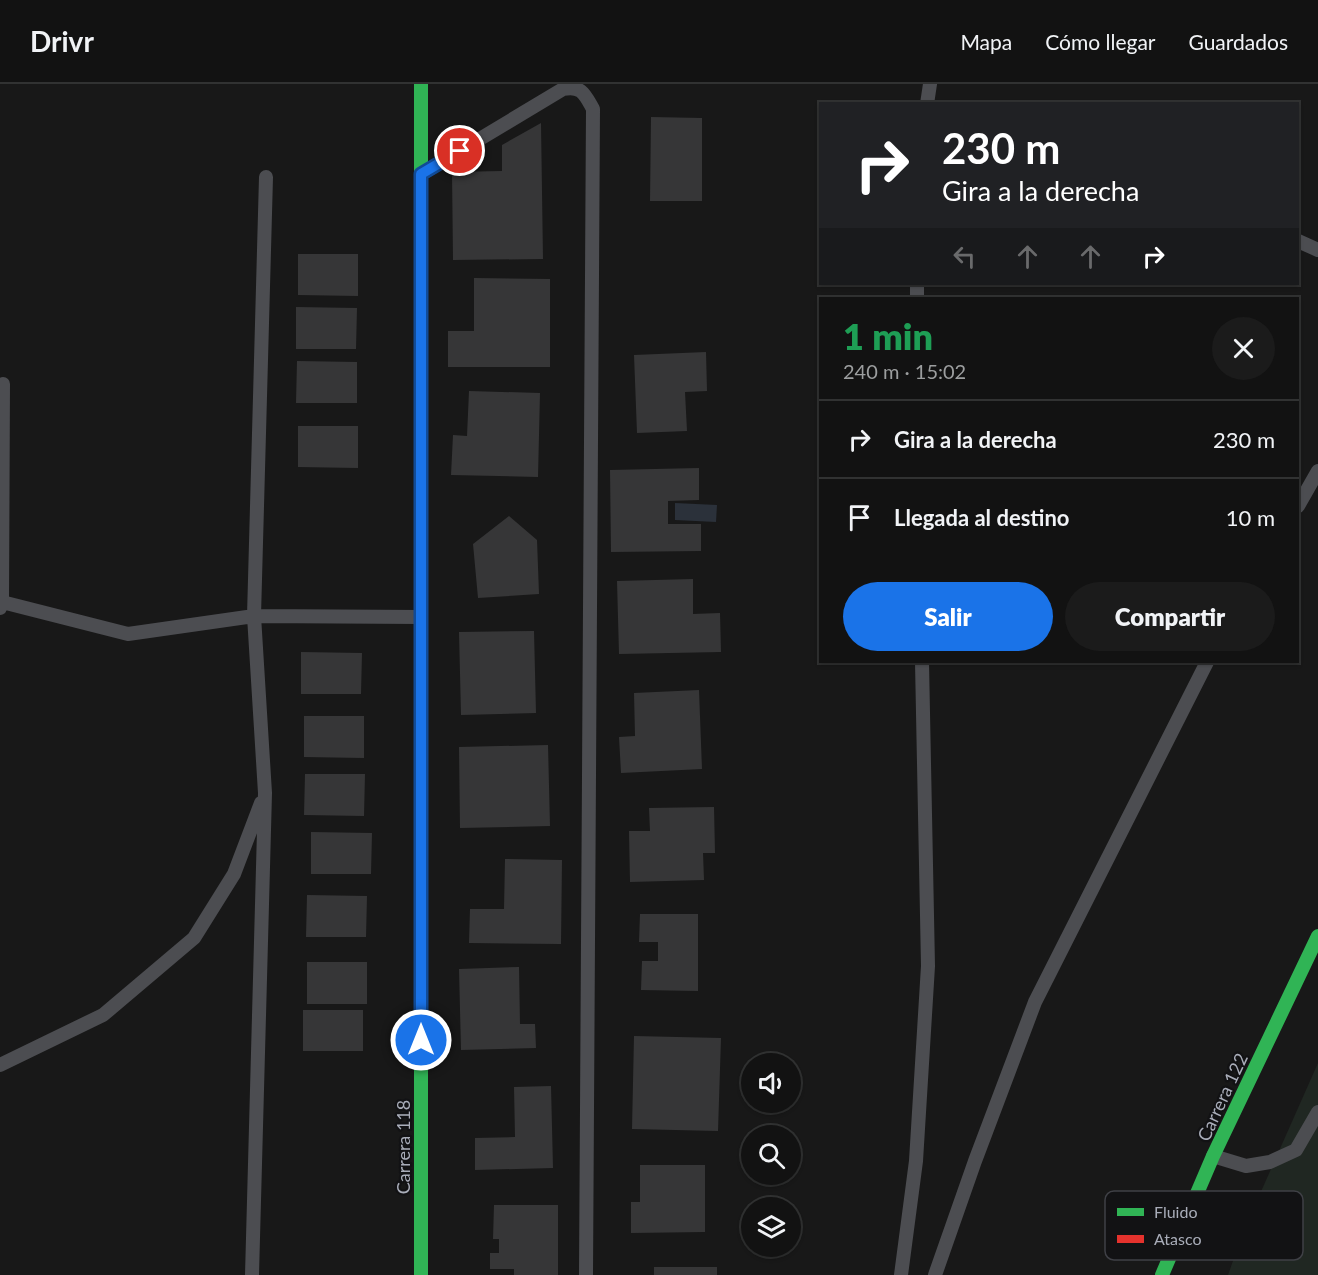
<!DOCTYPE html>
<html lang="es">
<meta charset="utf-8">
<style>
body{margin:0;font-family:Lato,sans-serif;background:#1b1b1b;color:#f1f3f6;height:100vh;display:flex;flex-direction:column;font-size:22px;white-space:nowrap}
*{box-sizing:border-box;margin:0}
p{font-size:20px;color:#9c9e9f}
.icon{flex:none;width:33px;height:33px;fill:none;stroke:currentColor;stroke-width:2;stroke-linecap:round;stroke-linejoin:round}
.map{position:relative;flex:1;overflow:hidden}
.drawer{position:absolute;left:819px;top:213px;width:480px;height:366px;display:flex;flex-direction:column;background:#121212;border-radius:0px;box-shadow:0 2px 4px #0004,0 0 0 2px #313232}
.drawer>*{flex:none}
.banner{position:absolute;left:819px;top:18px;width:480px;height:183px;border-radius:0px;box-shadow:0 2px 4px #0004,0 0 0 2px #313232;background:#202124;color:#fff;overflow:hidden}
.fabs{position:absolute;left:741px;top:969px;display:grid;gap:12px}
.fabs a{display:grid;place-items:center;width:60px;height:60px;border-radius:50%;background:#121212;box-shadow:0 2px 4px #0004,0 0 0 2px #313232;font-size:30px}
.pin{position:absolute;display:grid;place-items:center;width:51px;height:51px;color:#fff;margin:-26px;border:3px solid #fff;border-radius:50%;box-shadow:0 2px 6px #0007}
.me{position:absolute;width:66px;margin:-33px;rotate:0deg;stroke-linejoin:round;filter:drop-shadow(0 0 4px #0008)}
.turn{display:flex;align-items:center;gap:21px;height:126px;padding:0 24px;font-size:27px}
.turn .icon{width:78px;height:78px;stroke-width:2.5}
.turn b{display:block;font-size:42px;line-height:51px}
.lanes{display:flex;align-items:center;height:57px;padding:0 24px;background:#0003;justify-content:center;gap:30px;direction:ltr}
.lanes .off{opacity:.35}
.round{display:grid;place-items:center;flex:none;width:63px;height:63px;border-radius:32px;background:#1b1b1b}
.head{display:flex;align-items:center;justify-content:space-between;height:102px;padding:0 24px}
h1{font-size:36px;font-weight:800;line-height:45px;color:#1e9e55}
.primary-button{display:flex;gap:12px;margin-top:auto;padding:12px 24px}
.primary-button a{flex:1;height:69px;border-radius:36px;background:#1a73e8;color:#fff;font-size:24px;font-weight:800;line-height:69px;text-align:center}
.primary-button a+a{background:#1b1b1b;color:#f1f3f6}
ul{padding:0;list-style:none}
li{display:flex;align-items:center;gap:18px;height:78px;padding:0 24px;border-top:2px solid #313232}
li div{flex:1}
li b{display:block;font-size:22px}
li em{font-style:normal}
header{display:flex;align-items:center;gap:36px;box-sizing:border-box;height:84px;padding:0 30px;background:#121212;border-bottom:2px solid #313232}
header strong{font-size:28px}
nav{display:flex;gap:33px;margin-inline-start:auto;font-size:21px}
.map>svg:first-child{display:block}
.green{fill:#202722}
.water{fill:#2b313a}
.building{fill:#363637}
.lines{fill:none;stroke-linecap:round;stroke-linejoin:round}
.lane{stroke:#4c4d51;stroke-width:14}
.fast{stroke:#30b455;stroke-width:14}
.jam{stroke:#e5322d;stroke-width:14}
.route-casing{stroke:#114b97;stroke-width:15}
.route{stroke:#1a73e8;stroke-width:10}
.labels{text-anchor:middle;dominant-baseline:central;stroke-width:4.5;stroke-linejoin:round;paint-order:stroke}
.street-label{font-size:18px;fill:#a9adb9;stroke:#121214}
.key{fill:#121214;stroke:#3f4046;stroke-width:1.5}
.key-label{font-size:16px;fill:#a9adb9}
</style>
<header>
<strong>Drivr</strong>
<nav><a>Mapa</a><a>Cómo llegar</a><a>Guardados</a></nav>
</header>
<div class="map">
<svg width="1318" height="1191" viewBox="0 0 1318 1191">
<rect width="100%" height="100%" fill="#181818"/>
<path class="green" d="M1318 979V1191H1228L1244 1146Z"/>
<path class="water" d="M675 419 717 421 716 438 675 436Z"/>
<path class="building" d="M651 33 702 34V117H650Z
M541 39 543 175 453 176 452 88 502 87V61Z
M298 170H358V212L298 211Z
M474 194 550 195V283H448V247H474Z
M296 223 357 224 356 265H296Z
M706 268 707 307 685 308 687 347 637 349 634 271Z
M297 277 357 278V319H296Z
M469 307 540 309 538 393 451 391 453 351 467 352Z
M298 342H358V384L298 383Z
M699 384V416L668 417V440H701V467L611 468 610 386Z
M509 432 537 456 539 510 478 514 473 460Z
M693 495V530L720 529 721 568 619 570 617 497Z
M534 547 536 629 461 631 459 548Z
M301 568 362 569 361 610H301Z
M699 606 702 685 621 689 619 653 635 652 634 609Z
M304 632H364V674L304 673Z
M548 661 550 742 460 744 459 663Z
M305 690H365L364 732 304 731Z
M714 723 715 769H703L704 796 630 798 629 747H650L649 724Z
M311 748 372 749 371 790H311Z
M505 775 562 776 561 860 469 859 470 825H504Z
M307 811 367 812 366 853H306Z
M640 830H698V907L641 906 642 877H658V858H639Z
M307 878H367V920H307Z
M519 883 520 940H535L536 964 461 966 459 885Z
M303 926H363V967H303Z
M634 952 721 954 718 1047 632 1045Z
M551 1002 553 1084 475 1086V1054L515 1053 514 1003Z
M640 1081H705V1148L631 1149V1118H640Z
M494 1121H558V1191H514V1185H490V1169H499V1155H493Z
M654 1183H717V1191H654Z"/>
<g class="lines">
<path class="lane" d="M927 20 930 0
M423 89 563 5C582 1 585 11 593 25L586 1191
M1298 157 1318 166
M917 214V200
M1298 422 1318 387
M2 518 128 550 254 532 421 533
M0 524 2 518 3 300
M0 981 103 931 194 854 234 790 261 719
M1213 1072 1246 1082 1270 1078 1296 1066 1318 1028
M252 1191 265 709 254 532 266 93
M901 1191 916 1077 928 882 922 578
M935 1191 975 1077 1035 918 1207 578"/>
<path class="fast" d="M421 0V588
M421 818V1191
M1162 1191 1213 1072 1318 852"/>
<path class="jam" d="M421 588V818"/>
</g>
<g class="lines">
<g class="route-casing">
<path id="route" d="M421 956V90L460 67"/>
</g>
<use href="#route" class="route"/>
</g>
<g class="labels">
<g class="street-label">
<text transform="translate(1222 1013) rotate(-65)">Carrera 122</text>
<text transform="translate(403 1063) rotate(-90)">Carrera 118</text>
</g>
</g>
<rect x="1105" y="1107" width="198" height="69" rx="9" class="key"/>
<rect x="1117" y="1124" width="27" height="8" fill="#30b455"/>
<rect x="1117" y="1151" width="27" height="8" fill="#e5322d"/>
<g class="key-label">
<text x="1154" y="1134">Fluido</text>
<text x="1154" y="1161">Atasco</text>
</g>
</svg>
<div class="fabs">
<a><svg class="icon" aria-label="sound" viewBox="0 0 24 24"><path d="M4 9h4l5-4v14l-5-4H4zM17 9q2 3 0 6"/></svg></a>
<a><svg class="icon" aria-label="search" viewBox="0 0 24 24"><circle cx="10" cy="10" r="6"/><path d="M15 15l6 6"/></svg></a>
<a><svg class="icon" aria-label="layers" viewBox="0 0 24 24"><path d="M12 4l9 5-9 5-9-5zM3 14l9 5 9-5"/></svg></a>
</div>
<div class="pin" style="left:460px;top:67px;background:#d93025"><svg class="icon" aria-label="arrive" viewBox="0 0 24 24"><path d="M6 21V4h12l-3 4 3 4H6"/></svg></div>
<svg class="me" style="left:421px;top:956px" viewBox="-20 -20 40 40"><circle r="17" fill="#1a73e8" stroke="#fff" stroke-width="3"/><path d="M0-11L8 9 0 5-8 9z" fill="#fff"/></svg>
<div class="banner">
<div class="turn"><svg class="icon" aria-label="right" viewBox="0 0 24 24"><path d="M7 20v-9h11M14 6l5 5-5 5"/></svg><div><b>230 m</b>Gira a la derecha</div></div>
<div class="lanes"><svg class="icon off" aria-label="left" viewBox="0 0 24 24"><path d="M17 20v-9H6M10 6l-5 5 5 5"/></svg><svg class="icon off" aria-label="ahead" viewBox="0 0 24 24"><path d="M12 20V5M6 11l6-6 6 6"/></svg><svg class="icon off" aria-label="ahead" viewBox="0 0 24 24"><path d="M12 20V5M6 11l6-6 6 6"/></svg><svg class="icon" aria-label="right" viewBox="0 0 24 24"><path d="M7 20v-9h11M14 6l5 5-5 5"/></svg></div>
</div>
<section class="drawer">
<div class="head"><div><h1>1 min</h1><p>240 m · 15:02</p></div><a class="round"><svg class="icon" aria-label="close" viewBox="0 0 24 24"><path d="M6 6l12 12M18 6L6 18"/></svg></a></div>
<ul>
<li><svg class="icon" aria-label="right" viewBox="0 0 24 24"><path d="M7 20v-9h11M14 6l5 5-5 5"/></svg><div><b>Gira a la derecha</b></div><em>230 m</em></li>
<li><svg class="icon" aria-label="arrive" viewBox="0 0 24 24"><path d="M6 21V4h12l-3 4 3 4H6"/></svg><div><b>Llegada al destino</b></div><em>10 m</em></li>
</ul>
<div class="primary-button"><a>Salir</a><a>Compartir</a></div>
</section>
</div>
